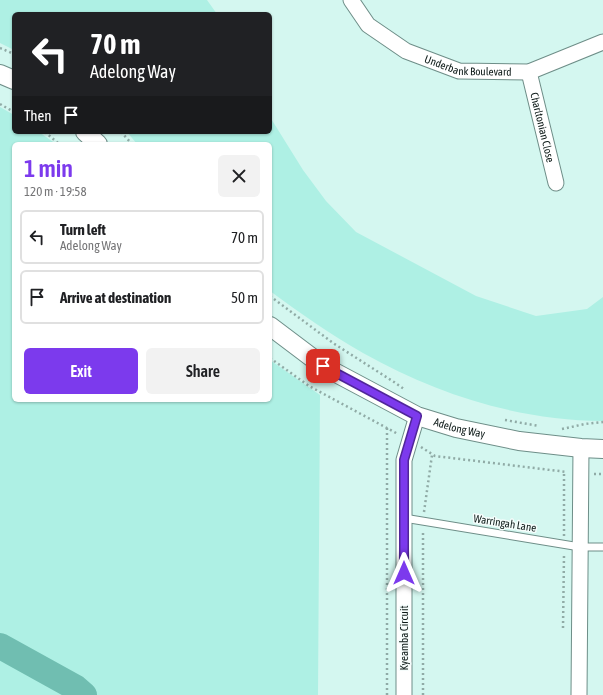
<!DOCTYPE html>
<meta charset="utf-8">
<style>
body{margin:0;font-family:"Asap Condensed",sans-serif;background:#f2f2f2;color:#202124;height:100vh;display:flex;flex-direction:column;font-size:15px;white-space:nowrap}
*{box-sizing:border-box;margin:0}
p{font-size:13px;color:#757577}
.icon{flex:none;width:22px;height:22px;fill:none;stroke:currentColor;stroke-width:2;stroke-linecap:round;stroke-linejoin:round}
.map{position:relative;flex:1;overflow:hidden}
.panel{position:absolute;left:12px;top:142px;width:260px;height:260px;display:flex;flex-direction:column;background:#fff;border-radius:6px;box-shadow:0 1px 3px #0004}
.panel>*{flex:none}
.top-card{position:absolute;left:12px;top:12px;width:260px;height:122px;border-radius:6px;box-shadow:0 1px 3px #0004;background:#202124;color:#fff;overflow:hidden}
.pin{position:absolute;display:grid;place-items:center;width:34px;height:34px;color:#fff;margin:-17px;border-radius:8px;box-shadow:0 2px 6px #0006}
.me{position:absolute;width:44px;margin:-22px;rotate:0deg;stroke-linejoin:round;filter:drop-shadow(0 0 3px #0008)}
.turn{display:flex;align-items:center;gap:14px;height:84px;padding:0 12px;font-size:18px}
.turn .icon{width:52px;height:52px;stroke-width:2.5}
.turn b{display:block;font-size:28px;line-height:34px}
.then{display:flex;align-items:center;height:38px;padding:0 12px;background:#0003;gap:8px;font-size:15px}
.round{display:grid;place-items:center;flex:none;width:42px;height:42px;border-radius:6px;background:#f2f2f2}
.head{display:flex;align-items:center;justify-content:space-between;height:68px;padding:0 12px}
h1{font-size:24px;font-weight:600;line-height:30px;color:#7c3aed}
.action{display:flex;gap:8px;margin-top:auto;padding:8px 12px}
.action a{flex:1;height:46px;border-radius:6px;background:#7c3aed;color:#fff;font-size:16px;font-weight:600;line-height:46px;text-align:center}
.action a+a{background:#f2f2f2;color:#202124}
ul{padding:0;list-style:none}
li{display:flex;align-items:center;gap:12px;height:54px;margin:0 8px 6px;padding:0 4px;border:2px solid #e0e0e0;border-radius:6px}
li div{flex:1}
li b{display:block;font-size:15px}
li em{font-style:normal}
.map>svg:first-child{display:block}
.green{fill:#aef0e4}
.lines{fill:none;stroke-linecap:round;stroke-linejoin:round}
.river{stroke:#70beb1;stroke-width:26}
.service-casing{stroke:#6e8e88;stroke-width:9}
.minor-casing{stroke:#6e8e88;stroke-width:17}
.tertiary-casing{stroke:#6e8e88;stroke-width:20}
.path{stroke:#90aba6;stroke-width:2.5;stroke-dasharray:2 3;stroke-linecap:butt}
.service{stroke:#fff;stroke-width:7}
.minor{stroke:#fff;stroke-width:15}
.tertiary{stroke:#fff;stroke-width:18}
.route-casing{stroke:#51269a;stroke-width:10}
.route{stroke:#7c3aed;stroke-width:7}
.labels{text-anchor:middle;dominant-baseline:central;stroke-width:3;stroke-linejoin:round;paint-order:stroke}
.street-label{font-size:11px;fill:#0c1917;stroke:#f6fdfc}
</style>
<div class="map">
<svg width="603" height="695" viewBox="0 0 603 695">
<rect width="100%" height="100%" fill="#d4f7f0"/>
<path class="green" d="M0 0H207L217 14H14V50L0 43Z
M0 107 14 115V132H39L56 144H14V400H270V360L320 395 318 695H0Z
M270 117 303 170 326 201 356 232 476 296 536 316 587 309 603 297V421C517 420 438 395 363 353 331 335 300 313 270 291V144H137L127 132H270Z"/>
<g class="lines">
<path class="river" d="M0 646 76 688 84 695"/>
<g class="service-casing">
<path id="service" d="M404 518 580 547H603"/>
</g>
<g class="minor-casing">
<g id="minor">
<path id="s1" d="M351 0 368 25 406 51 459 71 529 72 603 42"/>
<path id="s2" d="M529 72 556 183"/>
<path d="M404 695V460L417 416"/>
<path d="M579 695 581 448"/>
</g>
</g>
<g class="tertiary-casing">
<g id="tertiary">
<path d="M0 74 14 80"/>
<path d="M85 132 98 144"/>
<path id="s3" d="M270 326 323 366 417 416 456 428 519 441 581 448 603 449"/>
</g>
</g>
<path class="path" d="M0 48 14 54
M0 104 14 112
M45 132 59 144
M121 132 132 144
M270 296 333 343 394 382 404 389
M270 358 309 386 398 434
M505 420 539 426
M562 429 585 424 603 422
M421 447 435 456 567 472
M594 474H603
M424 512 432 455
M564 536V472
M563 628 564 555
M387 695V428
M423 695V531"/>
<use href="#service" class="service"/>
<use href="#minor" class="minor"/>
<use href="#tertiary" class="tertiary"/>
</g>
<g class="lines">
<g class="route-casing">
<path id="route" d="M323 366 417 416 404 460V573"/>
</g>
<use href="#route" class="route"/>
</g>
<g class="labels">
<g class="street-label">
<text stroke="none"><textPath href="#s1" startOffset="141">Underbank Boulevard</textPath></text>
<text stroke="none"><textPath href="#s2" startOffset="57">Charltonian Close</textPath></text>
<text stroke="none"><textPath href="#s3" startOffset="217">Adelong Way</textPath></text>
<text transform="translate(505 523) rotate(9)">Warringah Lane</text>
<text transform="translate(404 638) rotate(-90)">Kyeamba Circuit</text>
</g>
</g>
</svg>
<div class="pin" style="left:323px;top:366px;background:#d93025"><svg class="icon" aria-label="arrive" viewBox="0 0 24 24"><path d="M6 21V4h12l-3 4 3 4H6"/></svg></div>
<svg class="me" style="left:404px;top:573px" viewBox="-20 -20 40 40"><path d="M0-17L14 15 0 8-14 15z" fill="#7c3aed" stroke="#fff" stroke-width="4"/></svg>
<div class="top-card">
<div class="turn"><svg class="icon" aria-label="left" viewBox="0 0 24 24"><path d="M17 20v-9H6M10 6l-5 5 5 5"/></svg><div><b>70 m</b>Adelong Way</div></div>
<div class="then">Then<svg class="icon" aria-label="arrive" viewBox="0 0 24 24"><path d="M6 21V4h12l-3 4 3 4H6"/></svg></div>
</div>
<section class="panel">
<div class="head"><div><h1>1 min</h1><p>120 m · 19:58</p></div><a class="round"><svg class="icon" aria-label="close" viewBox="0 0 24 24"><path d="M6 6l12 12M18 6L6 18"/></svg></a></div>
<ul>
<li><svg class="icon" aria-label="left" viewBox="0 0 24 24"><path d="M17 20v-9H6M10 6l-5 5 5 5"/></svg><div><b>Turn left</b><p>Adelong Way</p></div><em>70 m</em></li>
<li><svg class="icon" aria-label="arrive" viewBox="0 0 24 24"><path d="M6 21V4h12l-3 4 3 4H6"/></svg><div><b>Arrive at destination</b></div><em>50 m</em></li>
</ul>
<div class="action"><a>Exit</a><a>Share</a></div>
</section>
</div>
